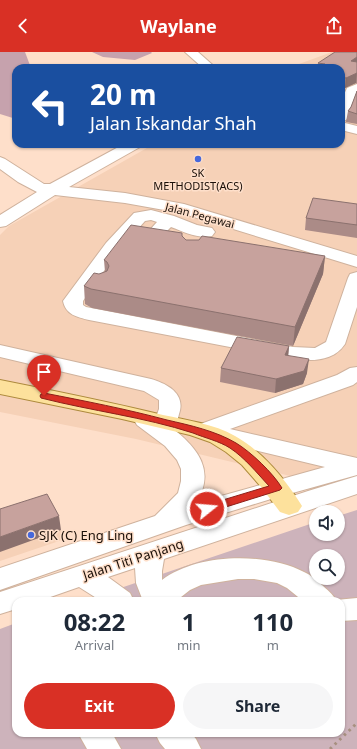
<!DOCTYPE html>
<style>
body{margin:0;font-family:"Noto Sans",sans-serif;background:#f6f6f7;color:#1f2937;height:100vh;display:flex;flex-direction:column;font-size:15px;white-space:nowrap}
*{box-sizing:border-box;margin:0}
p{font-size:13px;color:#747a83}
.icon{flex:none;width:22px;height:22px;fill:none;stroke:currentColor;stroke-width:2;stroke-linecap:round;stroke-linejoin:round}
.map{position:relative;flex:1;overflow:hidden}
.panel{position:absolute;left:12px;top:545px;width:333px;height:140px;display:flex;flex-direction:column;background:#fff;border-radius:12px;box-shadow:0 1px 3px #0004}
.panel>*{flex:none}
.guide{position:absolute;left:12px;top:12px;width:333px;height:84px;border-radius:12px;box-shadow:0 1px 3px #0004;background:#1a4fa0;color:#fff;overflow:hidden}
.fabs{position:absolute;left:309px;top:453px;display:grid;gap:8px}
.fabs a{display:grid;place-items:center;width:36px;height:36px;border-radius:50%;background:#fff;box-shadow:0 1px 3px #0004;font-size:20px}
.pin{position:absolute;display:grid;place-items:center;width:34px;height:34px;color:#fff;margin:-41px -17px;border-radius:50% 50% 50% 0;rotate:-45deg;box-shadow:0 0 4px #0007}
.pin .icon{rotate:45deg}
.me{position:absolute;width:44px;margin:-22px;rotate:73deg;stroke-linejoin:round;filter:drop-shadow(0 0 3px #0008)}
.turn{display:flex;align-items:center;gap:14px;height:84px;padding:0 12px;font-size:18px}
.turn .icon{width:52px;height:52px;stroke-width:2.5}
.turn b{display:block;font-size:28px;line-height:34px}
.eta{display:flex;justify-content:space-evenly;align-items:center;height:68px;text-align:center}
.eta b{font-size:24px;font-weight:700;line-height:28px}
.cta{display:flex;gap:8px;margin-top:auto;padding:8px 12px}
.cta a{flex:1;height:46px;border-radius:24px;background:#d93025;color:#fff;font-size:16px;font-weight:700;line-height:46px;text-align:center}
.cta a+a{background:#f6f6f7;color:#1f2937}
header{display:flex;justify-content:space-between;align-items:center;height:52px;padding:0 12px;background:#d93025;color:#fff;font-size:18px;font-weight:700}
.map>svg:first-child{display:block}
.built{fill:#f6d1b7}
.green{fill:#cdb3bb;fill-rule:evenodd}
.forest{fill:#c6a2ad}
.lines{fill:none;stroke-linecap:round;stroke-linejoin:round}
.minor-casing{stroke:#cfb29d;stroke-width:2}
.major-casing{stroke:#ad8a3d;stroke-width:2}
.path{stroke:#a79080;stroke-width:3;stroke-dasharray:2.5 4;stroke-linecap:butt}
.minor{fill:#fff;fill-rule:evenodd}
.major{fill:#fde19c;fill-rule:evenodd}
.wall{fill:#ab8b87}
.shaded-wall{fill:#8b716e}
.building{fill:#c7a29d;stroke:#8b716e}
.route{fill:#d93025;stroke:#8d1f18}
.poi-dot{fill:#4668db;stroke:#fedfca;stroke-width:1.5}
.labels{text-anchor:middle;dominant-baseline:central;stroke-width:3;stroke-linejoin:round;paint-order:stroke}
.far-poi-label{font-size:11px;fill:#1a0f08;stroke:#fedfca}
.far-street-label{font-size:11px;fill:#1a0f08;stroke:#fedfca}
.poi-label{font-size:13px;fill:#1a0f08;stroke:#fedfca;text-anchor:start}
.street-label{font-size:13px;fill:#1a0f08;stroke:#fedfca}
</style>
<header><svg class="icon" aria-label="back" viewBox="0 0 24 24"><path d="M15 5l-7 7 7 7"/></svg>Waylane<svg class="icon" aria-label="share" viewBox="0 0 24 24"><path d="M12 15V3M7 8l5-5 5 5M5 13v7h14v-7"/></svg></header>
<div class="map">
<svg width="357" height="697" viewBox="0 0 357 697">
<rect width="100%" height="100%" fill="#fedfca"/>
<path class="built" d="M332 0H357V440L136 387 0 360V183L9 174 154 92H341V16H288Z
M0 472 61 478 65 487 0 509Z"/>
<path class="green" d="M357 458V697H0V577L16 571V681H341V549H82L316 470V482H338V464ZM316 504H338V526H316Z"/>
<path class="forest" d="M0 0H25L31 16H16V67L0 62Z
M92 0H151L152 1 135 8 103 5Z"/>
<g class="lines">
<g class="minor-casing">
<path id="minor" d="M185 0H198L216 16H203Z
M357 32V43L348 65 346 68 341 69V49L347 36Z
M341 70 357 74V82L341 78Z
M124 92H142L140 95 69 135 125 141 184 152 357 204V215L181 161 125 151 55 143 6 174 0 175V163L37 140 18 130 0 117V105L5 107 44 132H50Z
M151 158 174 164 197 173 212 176 215 180 212 184C198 187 184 180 171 175 164 182 161 186 151 184L148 180 157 170 151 168 145 169 118 199 99 226 107 228 109 232 107 236 100 238 91 237 83 249V253L86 255 293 295 315 296 326 290 348 226 350 222 357 220V255L345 292C333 310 312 309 293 307L89 268C77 265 66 263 63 249L106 191 134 161Z
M0 293 151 327C168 332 186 342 179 362 178 367 176 372 172 376 198 396 216 419 196 451L325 415 195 384 192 379 195 374 337 323 350 316 357 315V330L353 333 230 377 357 406V423L271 447 186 473 0 538V516L155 464 178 441 181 429V417L177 408 165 394 137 373 134 368 137 363 145 361 156 365 159 357V348L144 339 0 305Z
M357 424V442L164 507 162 519V528C197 501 266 500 304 520 311 523 316 528 322 533 327 538 332 541 336 548L357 546V568L341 569V549H303L287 536 277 531 254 527H238L201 533 190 538 176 549H143L136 531 135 516 108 525 130 541 134 549H101L79 535 39 549H16V557L0 562V540L308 439Z
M78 681H112L121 697H87Z
M155 681H191L196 687 201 697H165L160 691Z"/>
</g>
<g class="major-casing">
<path id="major" d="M0 328C55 339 109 350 163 363 187 368 214 372 235 384 262 399 286 428 302 454L298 460 289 463 280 460 262 436 242 413 226 400 210 390 190 383 122 367 0 342Z"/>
</g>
<path class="path" d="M330 697 357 671"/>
<use href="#minor" class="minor"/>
<use href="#major" class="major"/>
</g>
<path class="wall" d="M357 0V32L356 31 345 36 341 35V16H317L318 11Z
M357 39V72L346 70 348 59 351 55Z
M357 152V186L305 178 306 166Z
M182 184 186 188 325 204 323 222 293 294 92 256 85 252 84 234 99 222 105 220 104 208Z
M289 294 288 303 307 321 303 332 275 341 220 330 221 316Z"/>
<path class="shaded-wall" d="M357 5V14L351 9Z
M357 21 356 31 345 36 346 26Z
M325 204 323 222 293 294 295 275Z
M289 294 288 307 285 303Z
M309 307 307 321 303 332 275 341 276 327Z
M59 464 61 478 0 500V485Z"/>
<path class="building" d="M335 0H357V5L351 9 357 10V21L346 26 341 25V16H319L325 12 318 11Z
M357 39V62L348 59 351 55Z
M313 146 357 152V173L306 166Z
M131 173 182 181V184L186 188H199L202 184 325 204 295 275 91 237 84 234 94 221 99 222 107 219 109 214 107 210 104 208Z
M237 285 289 294 285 303 309 307 304 319 276 327 221 316Z
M47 442 59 464 0 485V457Z"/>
<path class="route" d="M44 341C85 349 126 357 167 368 189 373 216 379 236 391 251 400 273 421 282 436L280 438 210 460H203L202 457 203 454 269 434C257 421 245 406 230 396 219 389 205 386 193 381 144 365 92 359 41 346L40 344 41 342Z"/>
<g class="poi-dot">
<circle cx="198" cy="107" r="4"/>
<circle cx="31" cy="483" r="4"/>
</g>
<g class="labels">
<g class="far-poi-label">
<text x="198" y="120">SK<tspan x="198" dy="13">METHODIST(ACS)</tspan></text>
</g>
<g class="far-street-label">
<text transform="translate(200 163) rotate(15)">Jalan Pegawai</text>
</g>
<g class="poi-label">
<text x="39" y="483">SJK (C) Eng Ling</text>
</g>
<g class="street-label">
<text transform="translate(133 507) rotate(-18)">Jalan Titi Panjang</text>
</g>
</g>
</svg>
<div class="fabs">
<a><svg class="icon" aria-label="sound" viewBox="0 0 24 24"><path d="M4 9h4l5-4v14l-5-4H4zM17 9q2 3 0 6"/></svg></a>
<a><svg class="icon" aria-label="search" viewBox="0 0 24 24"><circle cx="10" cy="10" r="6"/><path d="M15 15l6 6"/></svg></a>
</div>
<div class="pin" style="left:44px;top:344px;background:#d93025"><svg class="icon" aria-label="arrive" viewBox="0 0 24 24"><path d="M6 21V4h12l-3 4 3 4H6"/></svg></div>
<svg class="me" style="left:207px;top:457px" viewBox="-20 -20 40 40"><circle r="17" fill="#d93025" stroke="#fff" stroke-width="3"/><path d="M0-11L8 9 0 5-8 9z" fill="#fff"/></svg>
<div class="guide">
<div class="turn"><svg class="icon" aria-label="left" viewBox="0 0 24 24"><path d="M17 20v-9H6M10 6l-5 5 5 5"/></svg><div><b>20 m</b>Jalan Iskandar Shah</div></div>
</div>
<section class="panel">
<div class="eta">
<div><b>08:22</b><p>Arrival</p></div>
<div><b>1</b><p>min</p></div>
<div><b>110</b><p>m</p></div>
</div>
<div class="cta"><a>Exit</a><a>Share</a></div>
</section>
</div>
